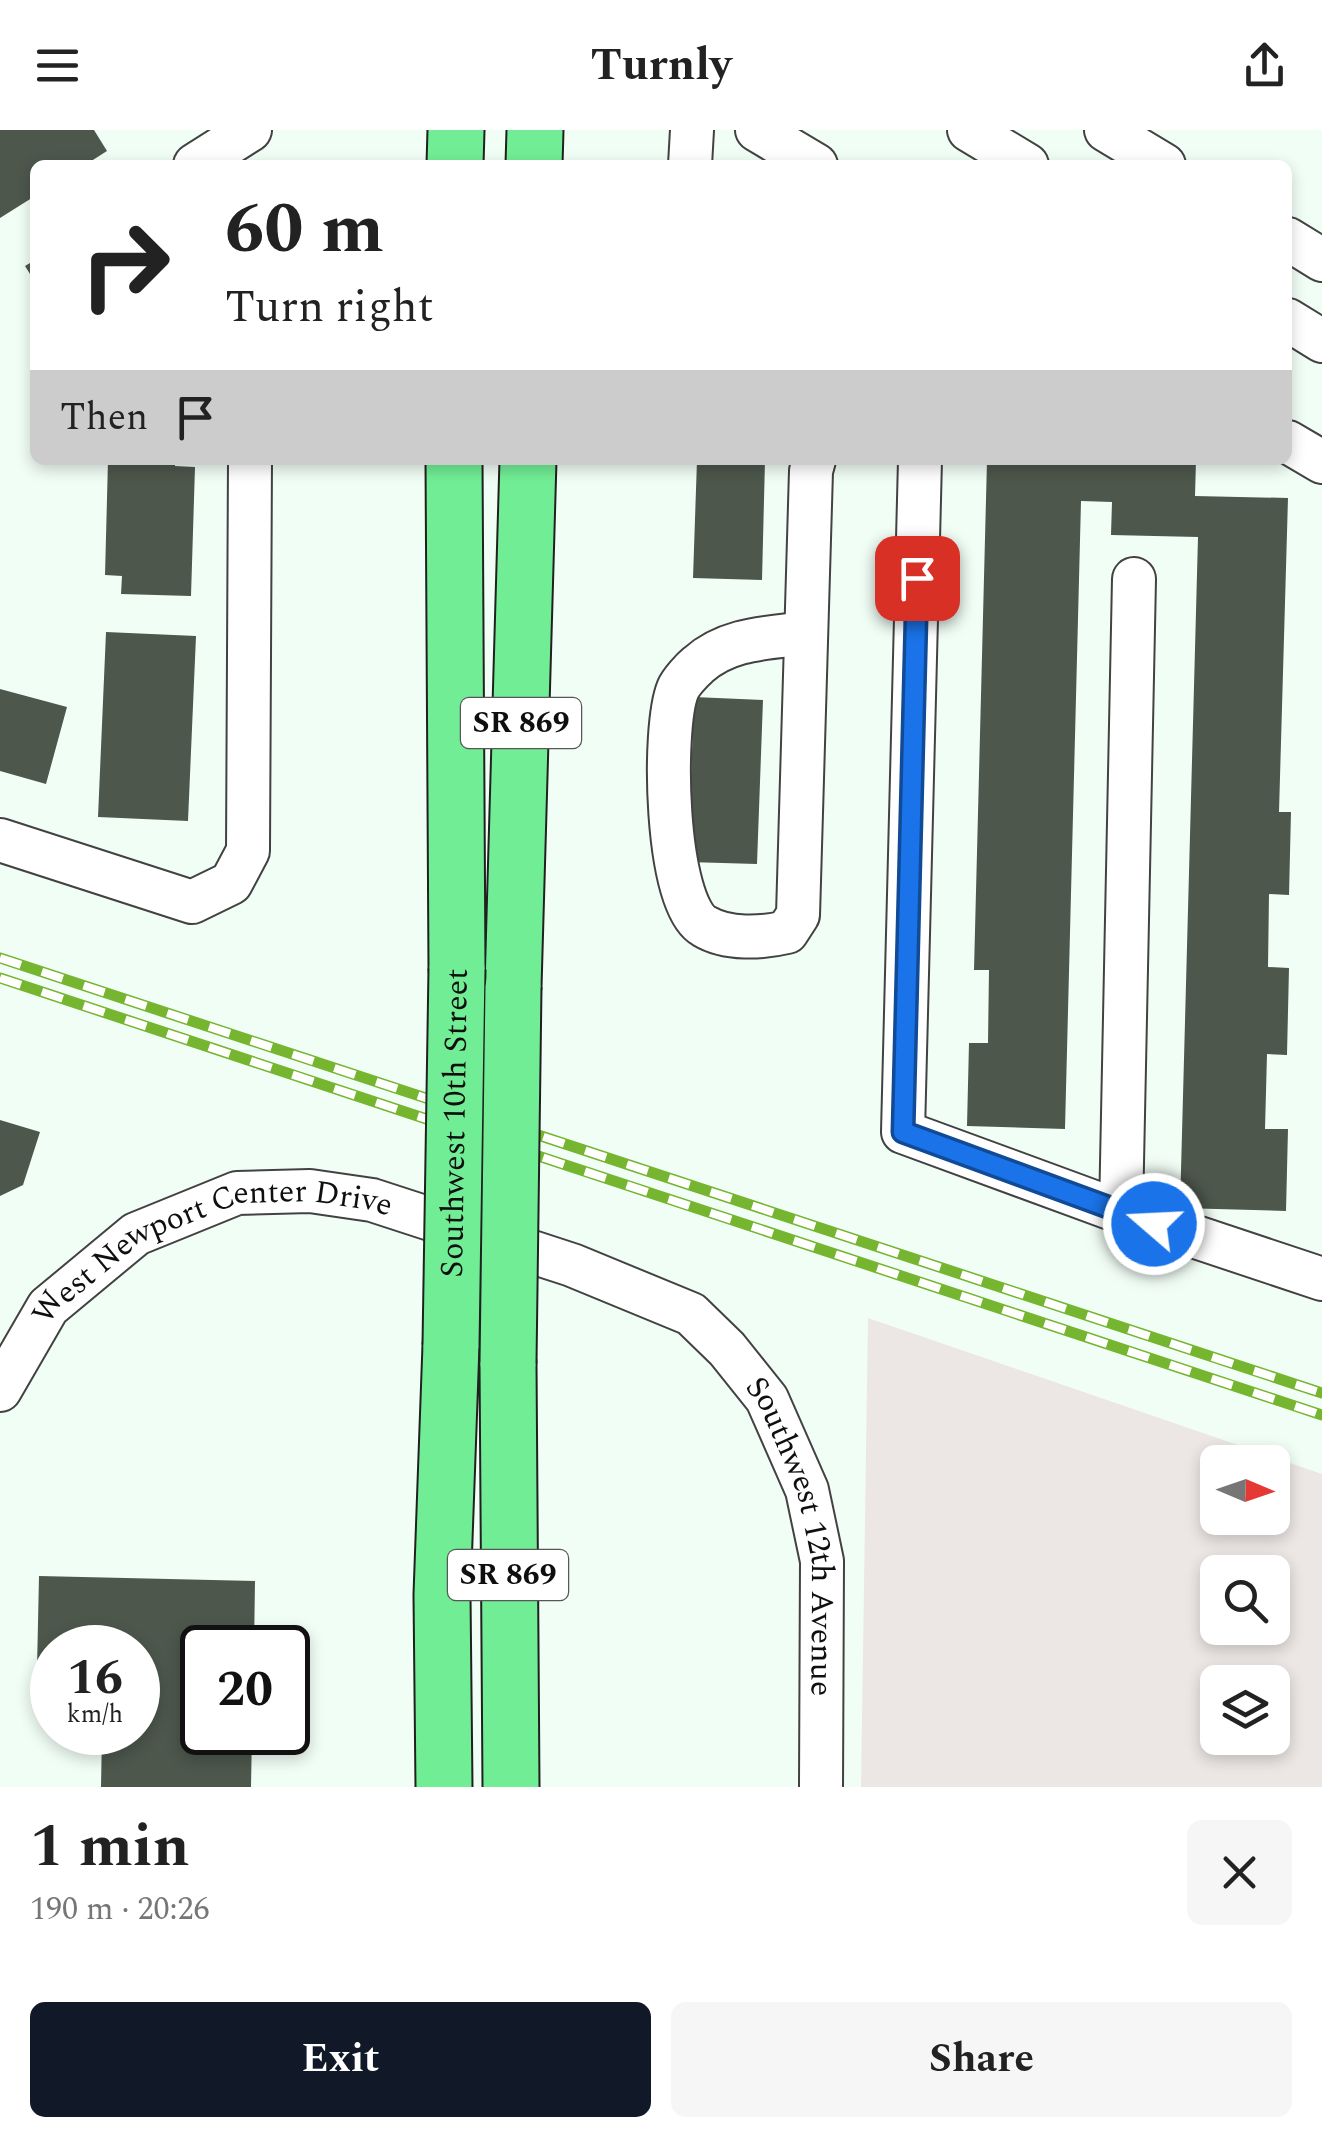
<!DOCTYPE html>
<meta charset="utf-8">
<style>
body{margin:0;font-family:Spectral,serif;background:#f6f6f6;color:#222;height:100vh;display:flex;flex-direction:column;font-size:38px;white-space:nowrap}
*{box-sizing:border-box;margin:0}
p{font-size:32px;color:#767676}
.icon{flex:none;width:55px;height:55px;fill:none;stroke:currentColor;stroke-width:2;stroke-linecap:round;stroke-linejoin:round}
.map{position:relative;height:1657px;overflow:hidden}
.details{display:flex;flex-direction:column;background:#fff;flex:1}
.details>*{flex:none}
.banner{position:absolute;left:30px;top:30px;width:1262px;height:305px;border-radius:15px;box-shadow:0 5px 15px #0003;background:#fff;color:#222;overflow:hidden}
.needle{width:65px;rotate:92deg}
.fabs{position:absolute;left:1200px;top:1315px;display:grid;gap:20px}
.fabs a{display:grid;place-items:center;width:90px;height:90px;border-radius:15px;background:#fff;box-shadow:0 5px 15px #0003;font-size:50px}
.speed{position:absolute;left:30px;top:1495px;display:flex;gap:20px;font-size:50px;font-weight:700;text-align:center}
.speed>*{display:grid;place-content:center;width:130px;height:130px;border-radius:50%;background:#fff;box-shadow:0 5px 15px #0003;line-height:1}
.speed small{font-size:25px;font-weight:400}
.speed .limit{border:5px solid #111;border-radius:15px;background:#fff;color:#111}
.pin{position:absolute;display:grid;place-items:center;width:85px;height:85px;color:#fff;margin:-42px;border-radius:20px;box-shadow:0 5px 15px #0006}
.me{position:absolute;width:110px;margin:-55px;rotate:289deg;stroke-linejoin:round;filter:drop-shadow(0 0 8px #0008)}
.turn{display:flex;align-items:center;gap:35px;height:210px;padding:0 30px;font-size:45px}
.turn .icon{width:130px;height:130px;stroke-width:2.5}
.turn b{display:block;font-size:70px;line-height:85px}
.then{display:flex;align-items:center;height:95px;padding:0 30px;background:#0003;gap:20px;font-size:38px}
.round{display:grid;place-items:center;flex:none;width:105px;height:105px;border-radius:15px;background:#f6f6f6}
.overview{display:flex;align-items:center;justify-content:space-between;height:170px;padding:0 30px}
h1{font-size:60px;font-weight:700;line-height:75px}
.button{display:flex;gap:20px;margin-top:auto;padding:20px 30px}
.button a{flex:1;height:115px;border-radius:15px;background:#111827;color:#fff;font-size:40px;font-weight:700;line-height:115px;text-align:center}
.button a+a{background:#f6f6f6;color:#222}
header{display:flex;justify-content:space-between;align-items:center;height:130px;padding:0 30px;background:#fff;font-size:45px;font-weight:700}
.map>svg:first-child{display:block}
.industrial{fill:#ece7e4;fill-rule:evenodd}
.building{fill:#4d574c}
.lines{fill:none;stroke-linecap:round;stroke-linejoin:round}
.minor-casing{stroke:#424242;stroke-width:46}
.major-casing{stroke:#202020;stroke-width:59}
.minor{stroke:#fff;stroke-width:42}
.major{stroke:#71ee95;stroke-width:55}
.rail-casing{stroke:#75b530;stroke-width:11}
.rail{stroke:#fff;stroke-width:8;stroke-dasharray:22;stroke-linecap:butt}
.major-bridge-casing{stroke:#202020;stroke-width:59;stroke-linecap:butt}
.major-bridge{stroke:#71ee95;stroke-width:55}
.route-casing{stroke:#114b97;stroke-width:25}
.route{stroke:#1a73e8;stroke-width:18}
.labels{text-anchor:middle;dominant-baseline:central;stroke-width:10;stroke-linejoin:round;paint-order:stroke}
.shield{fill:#fff;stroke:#575757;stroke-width:2.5}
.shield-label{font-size:30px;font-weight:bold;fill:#0f0f0f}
.street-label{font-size:32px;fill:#0f0f0f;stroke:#fff}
</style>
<header><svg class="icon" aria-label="menu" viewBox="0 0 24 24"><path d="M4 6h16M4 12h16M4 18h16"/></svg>Turnly<svg class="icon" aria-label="share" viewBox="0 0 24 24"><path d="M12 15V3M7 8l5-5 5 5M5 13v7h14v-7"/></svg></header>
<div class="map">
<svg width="1322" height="1657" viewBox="0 0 1322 1657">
<rect width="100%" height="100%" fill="#f1fef6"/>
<path class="industrial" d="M868 1188 1322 1344V1657H861ZM1218 1332H1272V1388H1218ZM1218 1442H1272V1498H1218ZM1218 1552H1272V1608H1218Z"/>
<path class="building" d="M0 0H94L107 21 85 35H35V66L0 88Z
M35 130V152L25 136Z
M108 330H175V336L195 337 191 466 121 464 122 446 105 445Z
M697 330H765L762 450 693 448Z
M987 330H1196L1195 366 1288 368 1279 682H1291L1289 765 1269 764 1268 837 1289 838 1287 925 1267 924 1265 999H1288L1286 1081 1180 1078 1198 407 1111 405 1112 372 1081 371 1065 999 967 996 969 913H988L989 840H974Z
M106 502 196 506 188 691 98 687Z
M0 559 67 577 46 654 0 641Z
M694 567 763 570 757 734 688 732Z
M0 990 40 1002 23 1055 0 1066Z
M39 1446 255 1451 254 1518H202V1602H252L251 1657H101L102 1602H138V1518H52V1585H36Z"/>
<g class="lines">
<g class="minor-casing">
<g id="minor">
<path d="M757 0 816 35"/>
<path d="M969 0 1027 35"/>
<path d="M1106 0 1164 35"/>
<path d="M195 35 250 0"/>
<path d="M690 35 692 0"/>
<path d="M1288 109 1322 130"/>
<path d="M1288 190 1322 211"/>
<path d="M1288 312 1322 332"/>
<path d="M920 330 903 1002 1121 1082"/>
<path d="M1134 449 1121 1082 1322 1149"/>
<path d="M806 503C768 508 728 508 698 535 692 540 681 552 678 559 662 597 665 774 704 796 727 810 762 808 787 802L798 785 811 341 814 330"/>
<path d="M0 710 192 772 231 753 248 721 250 330"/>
<path id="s1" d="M0 1260 48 1177 136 1104 237 1063 310 1061 372 1070 572 1135 691 1184 727 1219 767 1269 807 1360 822 1431 821 1657"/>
</g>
</g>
<g class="major-casing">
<path id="major" d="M455 35 456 0
M534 35 535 0
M454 330 457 839
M513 857 528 330
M508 1233 511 1657
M444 1657 442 1465 451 1215"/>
</g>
<use href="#minor" class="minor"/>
<use href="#major" class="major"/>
<g class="rail-casing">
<path id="rail" d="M0 828 1322 1263
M0 848 1322 1285"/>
</g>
<use href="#rail" class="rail"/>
<g class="major-bridge-casing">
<g id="major-bridge">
<path id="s2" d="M451 1215 457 839"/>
<path d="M508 1233 513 857"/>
</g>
</g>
<use href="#major-bridge" class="major-bridge"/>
</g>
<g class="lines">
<g class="route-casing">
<path id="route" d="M917 448 903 1002 1154 1094"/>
</g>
<use href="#route" class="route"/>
</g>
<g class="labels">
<g class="shield">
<rect x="461" y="568" width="120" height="50" rx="8"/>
<rect x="448" y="1420" width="120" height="50" rx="8"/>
</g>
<g class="shield-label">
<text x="521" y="593">SR 869</text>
<text x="508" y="1445">SR 869</text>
</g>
<g class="street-label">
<text stroke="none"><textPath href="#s2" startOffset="222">Southwest 10th Street</textPath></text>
<text stroke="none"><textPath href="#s1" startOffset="278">West Newport Center Drive</textPath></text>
<text stroke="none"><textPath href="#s1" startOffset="1050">Southwest 12th Avenue</textPath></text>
</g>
</g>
</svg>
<div class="fabs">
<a><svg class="needle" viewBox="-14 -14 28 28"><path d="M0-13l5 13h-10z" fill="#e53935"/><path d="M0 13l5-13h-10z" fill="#767676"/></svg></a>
<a><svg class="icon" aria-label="search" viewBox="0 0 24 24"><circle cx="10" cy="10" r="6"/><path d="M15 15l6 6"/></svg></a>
<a><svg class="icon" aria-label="layers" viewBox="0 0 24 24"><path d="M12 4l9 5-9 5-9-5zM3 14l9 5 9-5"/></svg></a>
</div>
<div class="speed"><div>16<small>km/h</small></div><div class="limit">20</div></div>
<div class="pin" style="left:917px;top:448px;background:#d93025"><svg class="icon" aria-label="arrive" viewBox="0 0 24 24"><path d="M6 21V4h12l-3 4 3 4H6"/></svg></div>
<svg class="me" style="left:1154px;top:1094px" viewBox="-20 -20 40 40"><circle r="17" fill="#1a73e8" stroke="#fff" stroke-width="3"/><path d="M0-11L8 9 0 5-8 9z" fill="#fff"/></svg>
<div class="banner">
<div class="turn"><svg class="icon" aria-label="right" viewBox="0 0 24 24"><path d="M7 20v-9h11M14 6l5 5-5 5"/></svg><div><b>60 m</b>Turn right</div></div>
<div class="then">Then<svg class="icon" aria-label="arrive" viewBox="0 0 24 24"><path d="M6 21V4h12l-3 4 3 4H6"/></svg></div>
</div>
</div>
<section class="details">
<div class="overview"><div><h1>1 min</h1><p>190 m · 20:26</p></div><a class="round"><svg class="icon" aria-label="close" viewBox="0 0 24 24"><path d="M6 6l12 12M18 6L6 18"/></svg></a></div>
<div class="button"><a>Exit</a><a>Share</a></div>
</section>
